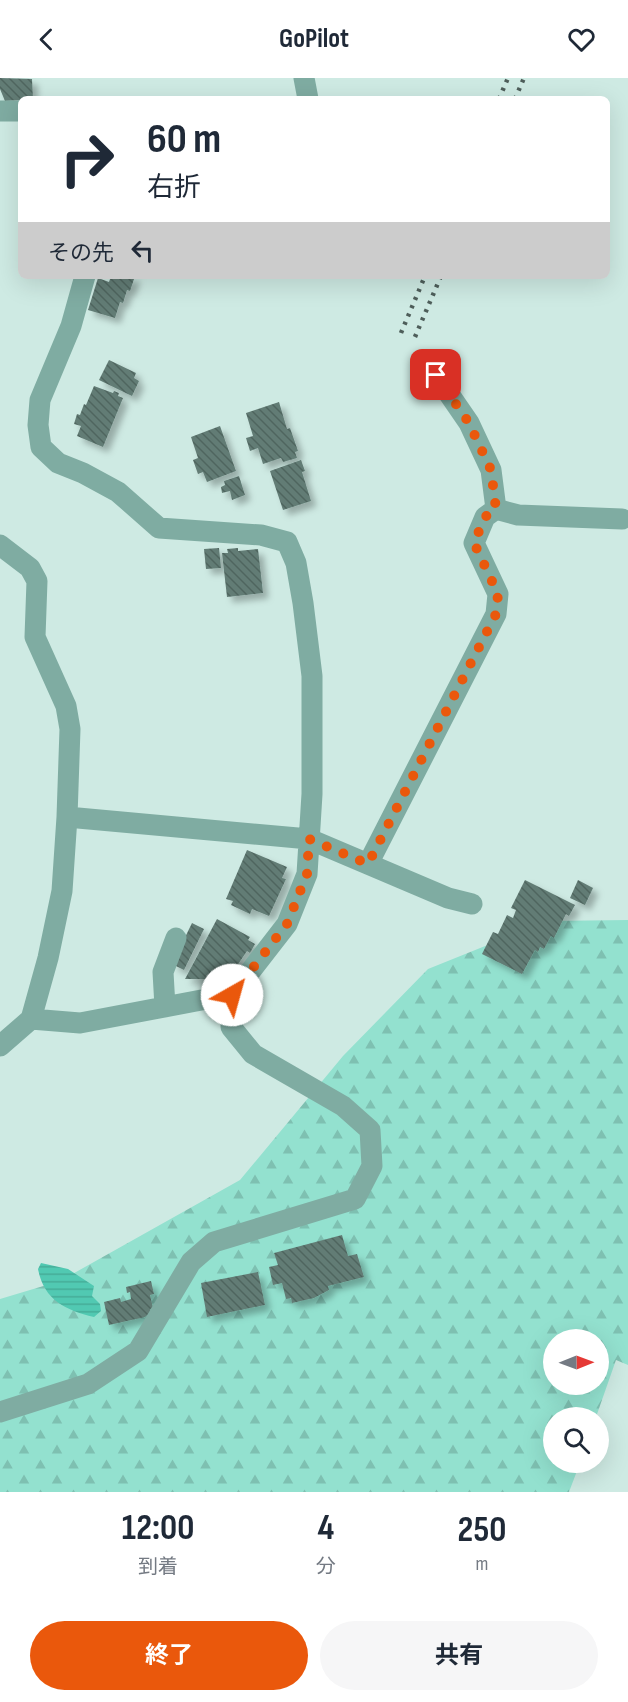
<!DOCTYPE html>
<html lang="ja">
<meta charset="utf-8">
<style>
body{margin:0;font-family:"Sofia Sans Condensed","Noto Sans JP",sans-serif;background:#f6f6f7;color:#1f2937;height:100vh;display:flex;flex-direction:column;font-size:22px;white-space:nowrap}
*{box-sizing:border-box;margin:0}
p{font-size:20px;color:#747a83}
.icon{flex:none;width:33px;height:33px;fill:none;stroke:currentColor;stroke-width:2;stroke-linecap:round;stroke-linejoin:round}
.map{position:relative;height:1414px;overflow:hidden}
.details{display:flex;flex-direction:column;background:#fff;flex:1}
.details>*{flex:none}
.hud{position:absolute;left:18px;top:18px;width:592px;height:183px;border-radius:9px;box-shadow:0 6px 24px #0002;background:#fff;color:#1f2937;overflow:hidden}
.needle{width:39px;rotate:89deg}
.buttons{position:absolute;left:543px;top:1251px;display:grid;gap:12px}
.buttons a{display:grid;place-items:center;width:66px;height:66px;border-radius:50%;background:#fff;box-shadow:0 6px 24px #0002;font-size:30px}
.pin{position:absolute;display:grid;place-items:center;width:51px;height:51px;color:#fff;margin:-26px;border-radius:12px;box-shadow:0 3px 9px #0006}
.me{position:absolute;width:66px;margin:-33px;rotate:38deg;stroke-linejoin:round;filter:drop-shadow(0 0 4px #0008)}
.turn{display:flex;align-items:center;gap:21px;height:126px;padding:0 30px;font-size:27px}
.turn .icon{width:78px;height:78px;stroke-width:2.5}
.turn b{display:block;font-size:42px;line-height:51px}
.then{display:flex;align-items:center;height:57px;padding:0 30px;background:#0003;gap:12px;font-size:22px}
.eta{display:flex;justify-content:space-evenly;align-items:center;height:102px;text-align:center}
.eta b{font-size:36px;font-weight:700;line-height:42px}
.primary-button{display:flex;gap:12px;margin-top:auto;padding:12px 30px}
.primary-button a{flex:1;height:69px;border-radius:36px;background:#ea580c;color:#fff;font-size:24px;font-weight:700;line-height:69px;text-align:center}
.primary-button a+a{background:#f6f6f7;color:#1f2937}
header{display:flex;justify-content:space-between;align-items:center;height:78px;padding:0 30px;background:#fff;font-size:27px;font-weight:700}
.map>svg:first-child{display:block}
.forest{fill:url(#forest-firs);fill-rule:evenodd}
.water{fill:url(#water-rules)}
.building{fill:url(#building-back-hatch);filter:url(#shadow)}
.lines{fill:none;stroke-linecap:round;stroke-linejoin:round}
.minor{stroke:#7faca2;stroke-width:21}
.rail{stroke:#4e5e5a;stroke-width:4.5;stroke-dasharray:3 6;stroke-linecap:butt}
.route{stroke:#ea580c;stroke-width:10;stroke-dasharray:0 18}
</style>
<header><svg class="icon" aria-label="back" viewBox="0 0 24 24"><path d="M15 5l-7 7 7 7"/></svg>GoPilot<svg class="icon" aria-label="heart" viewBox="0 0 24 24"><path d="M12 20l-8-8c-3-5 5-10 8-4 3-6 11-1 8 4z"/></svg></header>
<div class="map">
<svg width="628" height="1414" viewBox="0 0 628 1414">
<defs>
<pattern id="forest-firs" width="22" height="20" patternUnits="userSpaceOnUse" patternTransform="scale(1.5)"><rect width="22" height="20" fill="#93e1cf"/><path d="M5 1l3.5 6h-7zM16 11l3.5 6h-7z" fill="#7ec0b1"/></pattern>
<pattern id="water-rules" width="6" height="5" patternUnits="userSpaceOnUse" patternTransform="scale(1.5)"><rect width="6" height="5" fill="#51c9b2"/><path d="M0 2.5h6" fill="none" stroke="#46ac98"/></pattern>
<pattern id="building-back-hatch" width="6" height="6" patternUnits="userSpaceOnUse" patternTransform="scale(1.5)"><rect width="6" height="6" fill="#627c75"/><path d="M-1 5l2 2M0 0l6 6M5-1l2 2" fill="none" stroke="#4f655f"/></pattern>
<filter id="shadow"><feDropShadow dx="5.5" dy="5.5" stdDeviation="3" flood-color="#0004"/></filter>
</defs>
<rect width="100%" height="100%" fill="#ceeae3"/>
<path class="forest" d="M628 842V1287L616 1282 596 1339 554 1340V1384L580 1385 569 1414H0V1221L60 1203 240 1102 343 978 428 891 547 843ZM554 1262H598V1306H554Z"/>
<path class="water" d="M41 1185 68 1191 94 1208 92 1218 100 1226 101 1233 94 1239C65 1232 44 1222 38 1191Z"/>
<path class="building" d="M0 0 32 1 33 21 5 23 0 11Z
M111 198H135L130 213 127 212 123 225 120 224 115 240 88 232 98 200 109 204Z
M109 282 136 295 134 300 139 303 132 318 99 302Z
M94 308 113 315 114 313 119 315 118 318 123 320 103 369 77 358 81 348 74 346 77 336 80 337 84 326 86 327Z
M279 324 287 351 290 350 298 373 295 374 297 380 283 384 281 380 263 386 258 370 250 373 246 360 253 358 246 335Z
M220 348 236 393 207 404 203 394 198 396 193 382 198 380 191 359Z
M301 382 305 393 302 394 311 423 283 432 270 393Z
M239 398 245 417 232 422 230 413 222 415 221 409 225 407 224 403Z
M219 470 221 490 206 491 204 471Z
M238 470V473L258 471 263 515 227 519 222 475H228L227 471Z
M247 772 287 789 282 800 286 801 269 838 252 831 250 836 231 827 233 823 226 821Z
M525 802 575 827 569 838 566 836 554 860 551 858 544 871 540 869 538 874 535 872 522 896 482 876 493 854 498 856 507 837 513 840 516 832 511 830Z
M578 802 593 810 585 827 570 820Z
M217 841 250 859 248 862 255 866 250 875 247 873 228 901H185Z
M192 845 204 851 184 892 172 886Z
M342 1157 348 1178 357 1176 364 1199 328 1208 329 1212 314 1220 292 1225 291 1220 286 1221 282 1205 273 1207 269 1189 278 1187 274 1175Z
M258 1194 265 1227 207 1239 201 1205Z
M151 1203 154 1216 150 1217 153 1230 150 1231 151 1234 145 1239 109 1247 104 1224 120 1220 121 1224 131 1221 130 1214 127 1215 126 1209Z"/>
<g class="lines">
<path class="minor" d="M304 0 308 21
M0 33H21
M436 297 469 345 491 392 496 431 518 437 622 441
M0 467 30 490 37 503 35 559 66 628 70 651 67 739 309 761 448 820 472 826
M368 786 496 536 498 516 474 465 485 439 496 431
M165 929 163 894 176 860
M31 941 80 945 233 916
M0 968 31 941 48 880 62 813 67 739
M0 1334 88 1306 138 1273 191 1184 214 1164 355 1121 372 1088 370 1052 343 1028 253 976 231 949 232 917 287 846 307 796 312 716V598L303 525 296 485 287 464 261 457 159 450 118 414 83 395 58 385 41 369 38 347 40 322 71 248 85 198"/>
<path class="rail" d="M499 21 508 0
M515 21 524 0
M401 255 425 198
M415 259 441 198"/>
</g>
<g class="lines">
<path class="route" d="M232 917 287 846 307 796 309 761 368 786 496 536 498 516 474 465 485 439 496 431 491 392 469 345 436 297"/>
</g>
</svg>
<div class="buttons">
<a><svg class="needle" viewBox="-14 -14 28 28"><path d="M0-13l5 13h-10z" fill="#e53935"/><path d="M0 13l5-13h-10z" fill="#747a83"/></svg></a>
<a><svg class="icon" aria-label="search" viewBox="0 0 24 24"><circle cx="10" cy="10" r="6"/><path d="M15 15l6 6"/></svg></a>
</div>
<div class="pin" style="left:436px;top:297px;background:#d93025"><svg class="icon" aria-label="arrive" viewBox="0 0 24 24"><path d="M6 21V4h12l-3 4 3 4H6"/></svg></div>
<svg class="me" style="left:232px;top:917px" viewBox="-20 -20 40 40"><circle r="19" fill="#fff"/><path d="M0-13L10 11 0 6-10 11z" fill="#ea580c"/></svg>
<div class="hud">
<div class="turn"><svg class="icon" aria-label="right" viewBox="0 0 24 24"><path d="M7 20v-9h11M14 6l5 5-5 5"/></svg><div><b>60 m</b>右折</div></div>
<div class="then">その先<svg class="icon" aria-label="left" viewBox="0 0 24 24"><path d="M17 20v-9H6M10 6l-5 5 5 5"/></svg></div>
</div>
</div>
<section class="details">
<div class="eta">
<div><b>12:00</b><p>到着</p></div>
<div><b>4</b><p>分</p></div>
<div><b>250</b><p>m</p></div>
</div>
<div class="primary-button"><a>終了</a><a>共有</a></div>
</section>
